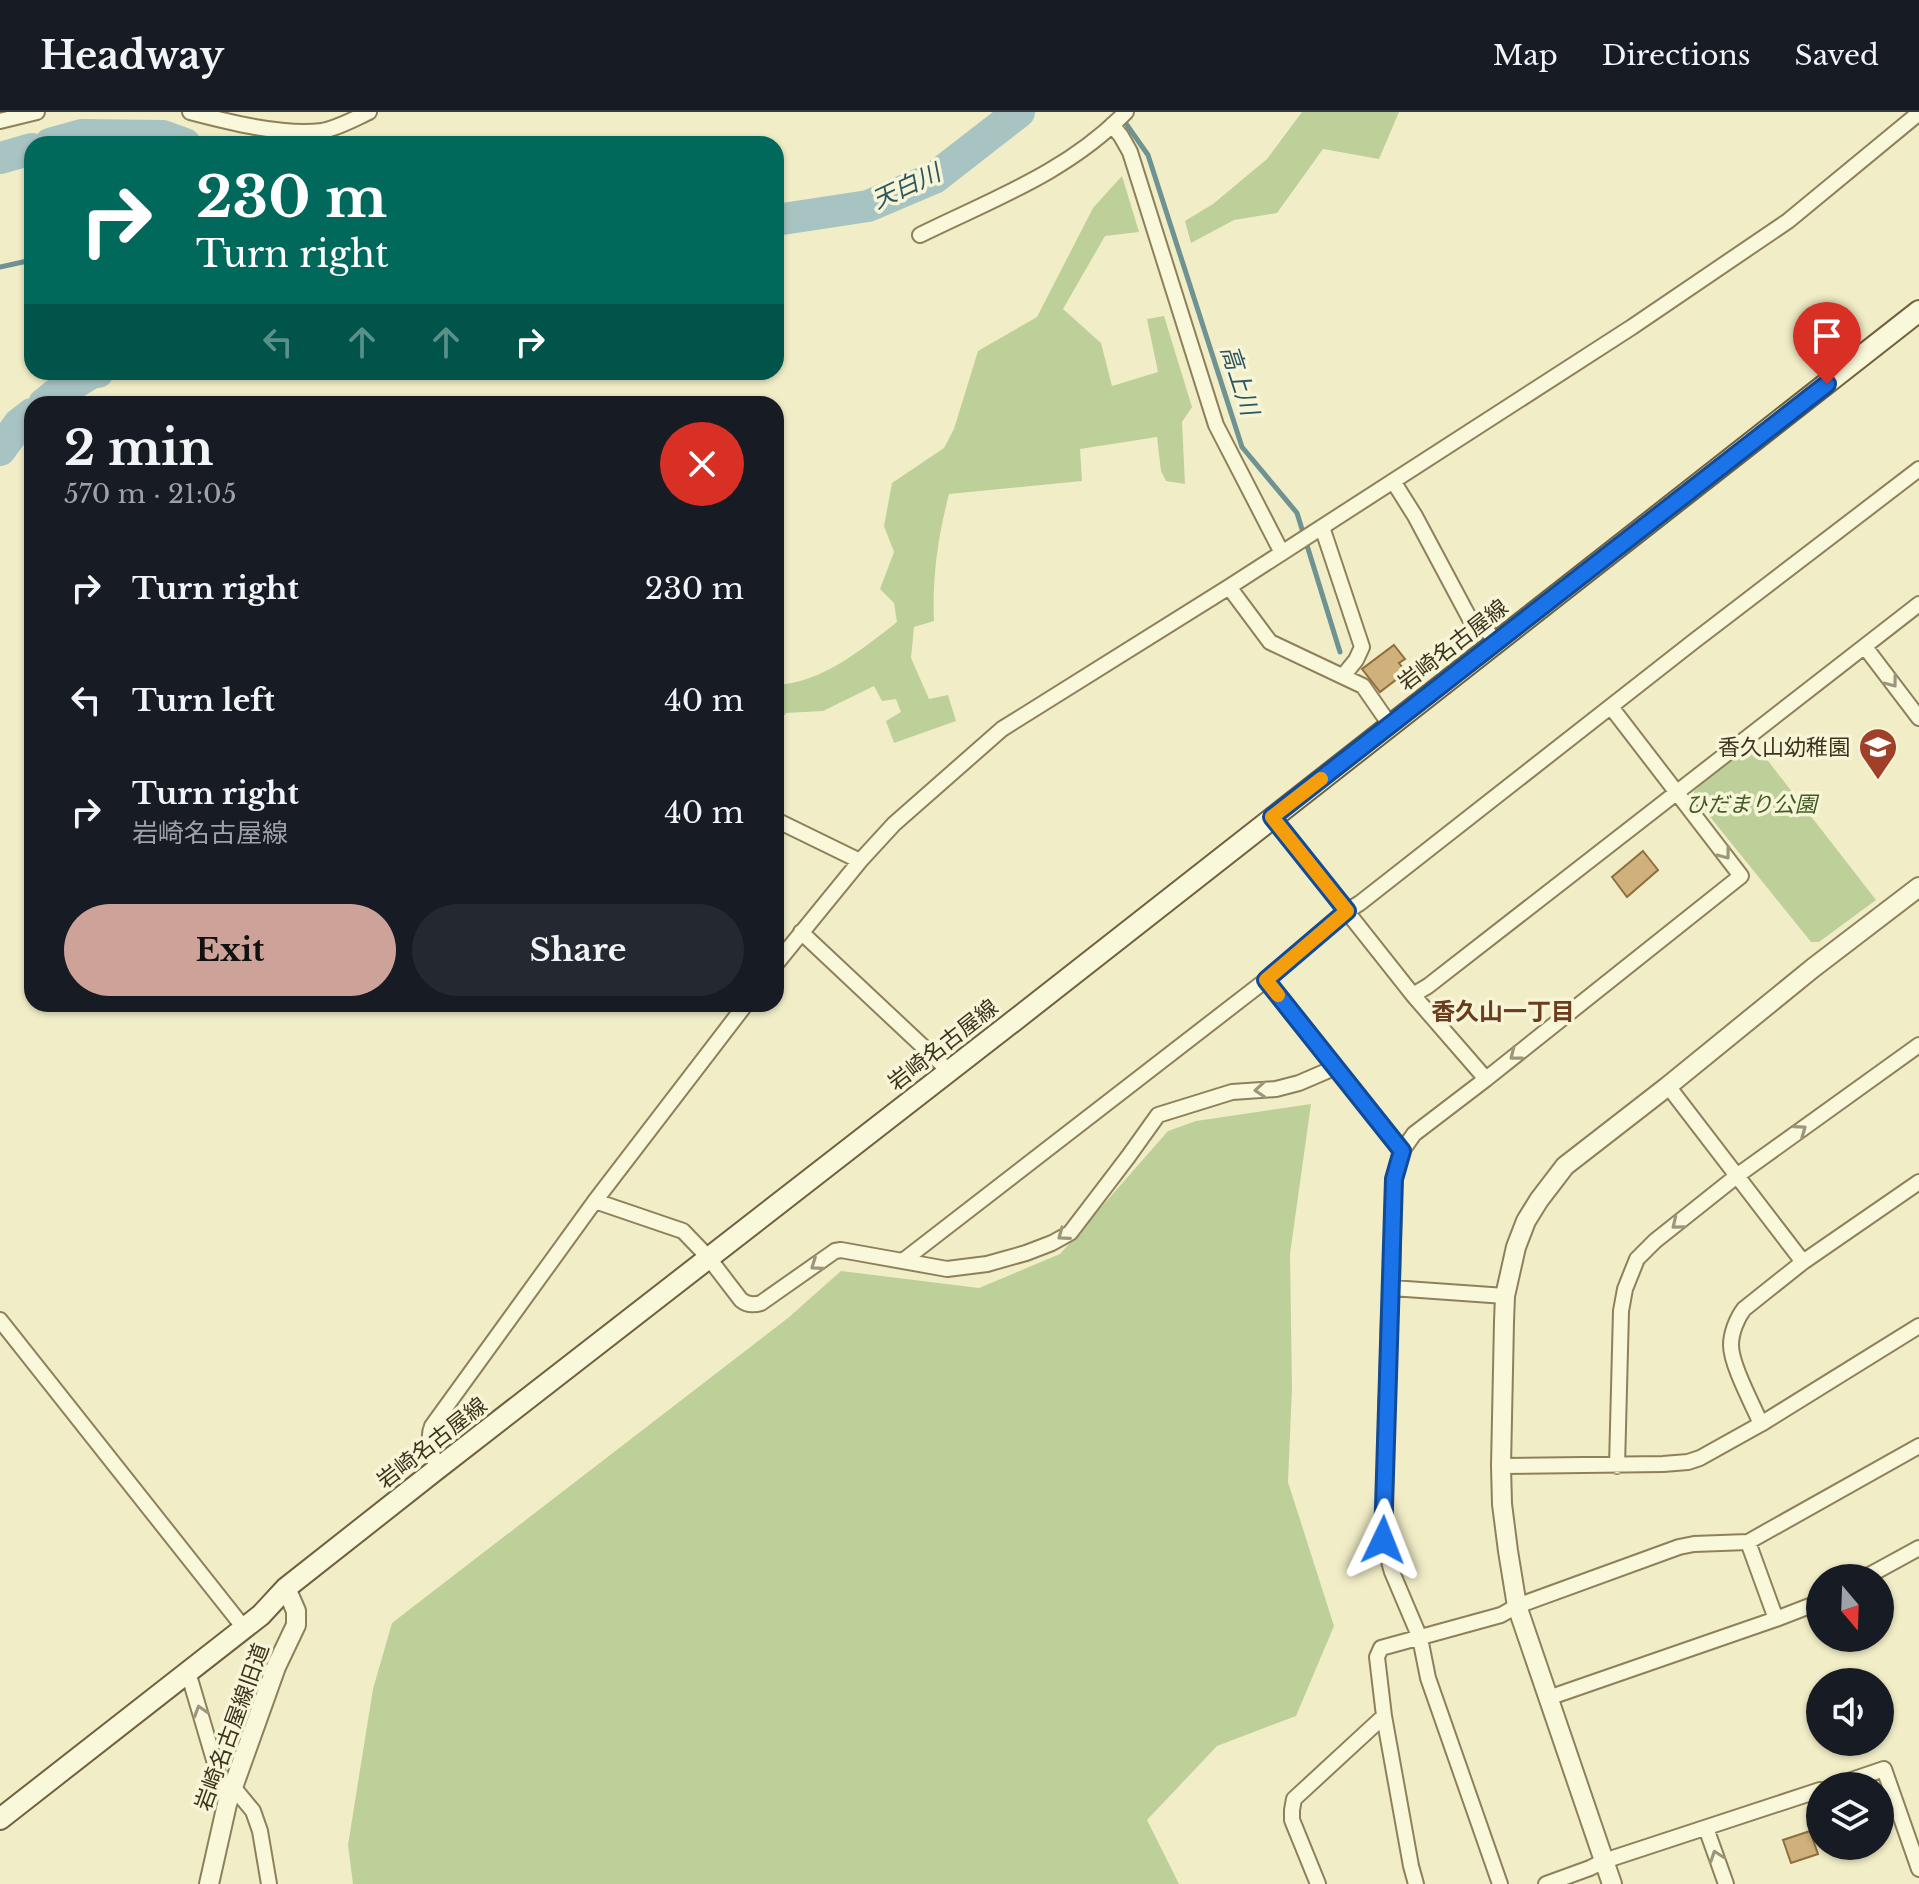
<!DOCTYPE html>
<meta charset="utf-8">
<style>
body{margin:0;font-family:"Libre Baskerville","Noto Sans JP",serif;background:#242831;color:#f1f3f6;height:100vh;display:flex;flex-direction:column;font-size:30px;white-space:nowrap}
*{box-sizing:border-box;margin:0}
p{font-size:26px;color:#9ea1a6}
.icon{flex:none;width:44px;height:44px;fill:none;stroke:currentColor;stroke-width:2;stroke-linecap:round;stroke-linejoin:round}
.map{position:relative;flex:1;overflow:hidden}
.drawer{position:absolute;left:24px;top:284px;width:760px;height:616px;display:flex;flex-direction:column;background:#171b24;border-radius:24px;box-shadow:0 2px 6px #0004}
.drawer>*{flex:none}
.hud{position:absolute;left:24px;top:24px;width:760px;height:244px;border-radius:24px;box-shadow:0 2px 6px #0004;background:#00695c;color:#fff;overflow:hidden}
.needle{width:52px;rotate:161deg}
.fabs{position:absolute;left:1806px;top:1452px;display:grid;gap:16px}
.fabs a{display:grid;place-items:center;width:88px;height:88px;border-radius:50%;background:#171b24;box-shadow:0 2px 6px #0004;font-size:40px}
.pin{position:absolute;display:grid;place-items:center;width:68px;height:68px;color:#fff;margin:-82px -34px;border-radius:50% 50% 50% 0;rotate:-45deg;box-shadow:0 0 8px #0007}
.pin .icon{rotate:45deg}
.me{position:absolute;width:88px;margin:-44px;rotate:2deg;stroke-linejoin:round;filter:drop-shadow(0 0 6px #0008)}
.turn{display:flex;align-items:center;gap:28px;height:168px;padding:0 40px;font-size:36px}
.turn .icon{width:104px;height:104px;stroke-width:2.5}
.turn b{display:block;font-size:56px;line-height:68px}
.lanes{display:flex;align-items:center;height:76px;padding:0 40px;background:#0003;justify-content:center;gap:40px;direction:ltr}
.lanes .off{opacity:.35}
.round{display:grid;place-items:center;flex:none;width:84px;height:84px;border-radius:42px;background:#242831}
.summary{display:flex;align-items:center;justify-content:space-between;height:136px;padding:0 40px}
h1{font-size:48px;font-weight:700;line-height:60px}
.action{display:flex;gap:16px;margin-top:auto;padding:16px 40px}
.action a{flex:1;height:92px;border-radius:48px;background:#cda299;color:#111;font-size:32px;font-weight:700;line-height:92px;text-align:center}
.action a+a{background:#242831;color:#f1f3f6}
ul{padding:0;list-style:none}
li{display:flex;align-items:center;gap:24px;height:112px;padding:0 40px}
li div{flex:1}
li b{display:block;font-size:30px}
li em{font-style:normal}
header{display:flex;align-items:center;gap:48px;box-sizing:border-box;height:112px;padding:0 40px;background:#171b24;border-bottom:2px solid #363941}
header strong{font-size:38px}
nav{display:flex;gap:44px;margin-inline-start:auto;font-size:28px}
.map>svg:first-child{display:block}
.green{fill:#bed09a}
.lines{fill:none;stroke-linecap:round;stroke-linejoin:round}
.stream{stroke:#6e9392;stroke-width:5}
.river{stroke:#a8c4c2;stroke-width:32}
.building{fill:#d0b07b;stroke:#8e6f40;stroke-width:2}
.minor-casing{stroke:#8e805b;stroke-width:18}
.tertiary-casing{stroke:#8e805b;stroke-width:22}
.secondary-casing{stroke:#70613e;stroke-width:24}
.minor{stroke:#faf8db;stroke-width:14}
.tertiary{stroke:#faf8db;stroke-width:18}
.secondary{stroke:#faf8db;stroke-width:20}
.oneway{stroke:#9c967d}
.route-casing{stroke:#114b97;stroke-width:20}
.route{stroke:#1a73e8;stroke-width:14}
.slow{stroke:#f59e0b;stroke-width:14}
.labels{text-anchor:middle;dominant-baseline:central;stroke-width:7;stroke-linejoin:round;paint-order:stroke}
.street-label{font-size:22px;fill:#3d341f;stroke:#f7f5d7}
.poi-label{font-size:22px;fill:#3d341f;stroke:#f7f5d7;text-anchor:end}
.park-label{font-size:22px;font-style:italic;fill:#425b25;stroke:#f7f5d7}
.water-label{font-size:24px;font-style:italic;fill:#2e575e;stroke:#f7f5d7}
.neighbourhood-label{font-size:24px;font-weight:bold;fill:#6c3d1d;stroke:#f7f5d7}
</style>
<header>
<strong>Headway</strong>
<nav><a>Map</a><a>Directions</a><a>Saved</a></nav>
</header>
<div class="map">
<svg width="1919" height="1772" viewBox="0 0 1919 1772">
<rect width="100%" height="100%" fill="#f1edc7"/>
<path class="green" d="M1302 0H1399L1379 47 1323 37 1277 101 1234 108 1191 131 1185 109 1213 92 1267 47Z
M1122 64 1139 120 1105 124 1063 197 1101 231 1112 274 1158 260 1147 207 1164 204 1192 295 1182 310 1185 372 1166 369 1161 359 1157 325 1080 337 1082 369 949 382C938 424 932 466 934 509L914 515 911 546 929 587 948 583 956 609 894 631 886 609 901 600 896 587 882 589 874 574 823 599 786 601 776 615V573C822 571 862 537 897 510L894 491 880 477 894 440 884 414 892 371 944 336 954 317 978 239 1037 205 1093 96Z
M1751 627 1876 788 1819 830H1811L1694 685V679Z
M1311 992 1290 1142 1292 1276 1288 1370 1334 1514 1296 1604 1217 1634 1147 1708 1179 1772H353L348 1733 373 1577 392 1511 788 1206 841 1159 979 1176 1060 1142 1168 1019 1196 1009Z"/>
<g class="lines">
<path class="stream" d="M1122 6 1148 43 1242 335 1297 401 1340 540
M0 155 32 148"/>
<path class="river" d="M50 32 82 23 163 24 185 32
M0 46 32 37
M776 108 868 94 934 66 1019 0
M44 292 55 283 91 261 98 260
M0 338 19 312 32 302"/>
</g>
<path class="building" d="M1394 533 1405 547 1399 551 1406 560 1380 580 1362 557Z
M1643 739 1658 758 1627 785 1612 765Z
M1810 1719 1818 1742 1791 1751 1783 1728Z"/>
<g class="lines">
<g class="minor-casing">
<path id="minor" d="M190 0C228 10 283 24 322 19 338 16 354 7 369 0
M0 9 37 0
M1112 13 1121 24 1130 40 1216 313 1282 441
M920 123C993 87 1068 60 1126 0
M1393 369 1415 404 1471 509 1485 516 1496 530
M1322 415 1362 535 1356 548 1343 564
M1229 475 1270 530 1363 574 1390 613
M1865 535 1919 606
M1272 705 1413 883 1486 967 1414 1022 1402 1039 1394 1067 1392 1176 1505 1184
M776 708 860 749
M801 820 949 959
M776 852 860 749 894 712 1002 617 1229 475 1632 215 1788 109 1919 1
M1266 868 1402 1039
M1413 883 1428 874 1919 492
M1486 967 1741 764 1611 595
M1668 974 1803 1150
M595 1089 683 1119 708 1145 741 1188C747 1193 754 1193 761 1191L835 1139 841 1138 947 1157 987 1152 1026 1141 1052 1131 1070 1121 1128 1045 1158 1003 1232 980 1276 977 1299 971 1334 956
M904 1148 1266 868 1347 799 1360 791 1693 530 1919 357
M1392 1176 1389 1206 1383 1428 1392 1460 1420 1526 1428 1566 1500 1772
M0 1208 244 1516
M1761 1312C1753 1293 1731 1253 1731 1233 1731 1221 1737 1206 1744 1197L1803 1150 1919 1070
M1501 1354 1663 1352 1688 1350 1700 1346 1761 1312 1919 1214
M1617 1354 1621 1199 1625 1177 1637 1147 1655 1129 1738 1063 1919 933
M437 1357C433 1343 426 1328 432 1314L595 1089 746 892
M1748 1430 1776 1507
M1864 1466 1919 1436
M188 1560 227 1692
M1548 1586 1776 1507 1820 1490
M1834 1674 1884 1657 1919 1757
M234 1676 253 1699 260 1719 269 1772
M1706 1716 1726 1772
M1318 1772 1292 1708V1698L1294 1687 1384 1604
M1416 1772 1411 1754 1384 1604 1377 1545 1381 1536 1501 1503 1517 1494 1679 1435 1694 1432 1748 1430 1919 1334
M1546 1772 1590 1756 1604 1749 1820 1678"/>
</g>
<g class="tertiary-casing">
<path id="tertiary" d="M209 1772 227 1692 276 1555 296 1513V1499L286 1476
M1612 1772 1517 1494 1508 1439 1502 1392 1501 1354 1504 1210 1505 1184 1516 1135 1526 1109 1539 1088 1565 1054 1668 974 1813 856 1919 775"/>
</g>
<g class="secondary-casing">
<path id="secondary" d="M0 1707 261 1503 286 1476 437 1357 1015 908 1919 199"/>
</g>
<use href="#minor" class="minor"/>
<use href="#tertiary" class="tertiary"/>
<use href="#secondary" class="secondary"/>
</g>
<defs><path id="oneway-chevron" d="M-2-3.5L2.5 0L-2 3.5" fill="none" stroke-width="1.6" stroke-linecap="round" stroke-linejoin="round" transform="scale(2)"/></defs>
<g class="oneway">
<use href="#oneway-chevron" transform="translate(1892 570) rotate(53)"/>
<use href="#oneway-chevron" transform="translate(1725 742) rotate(53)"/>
<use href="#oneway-chevron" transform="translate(1515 943) rotate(142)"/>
<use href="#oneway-chevron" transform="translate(1260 978) rotate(176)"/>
<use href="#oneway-chevron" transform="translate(1801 1018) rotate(-36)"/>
<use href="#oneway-chevron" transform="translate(1677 1112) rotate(141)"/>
<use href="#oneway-chevron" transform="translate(1063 1123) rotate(144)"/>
<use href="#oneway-chevron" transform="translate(816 1153) rotate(145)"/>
<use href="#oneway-chevron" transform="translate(200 1599) rotate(-107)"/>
<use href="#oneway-chevron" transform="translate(1716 1744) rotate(-109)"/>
</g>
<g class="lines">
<g class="route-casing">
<path id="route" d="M1383 1428 1394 1067 1402 1039 1266 868 1347 799 1272 705 1827 272"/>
</g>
<use href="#route" class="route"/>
<path class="slow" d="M1278 883 1266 868 1347 799 1272 705 1321 667"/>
</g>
<defs>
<g id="school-pin" transform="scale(2)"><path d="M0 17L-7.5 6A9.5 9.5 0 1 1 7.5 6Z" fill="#a04028" stroke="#f7f5d7"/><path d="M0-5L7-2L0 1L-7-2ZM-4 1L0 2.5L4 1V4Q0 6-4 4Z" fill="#fff"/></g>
</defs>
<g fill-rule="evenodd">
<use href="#school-pin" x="1878" y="635"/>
</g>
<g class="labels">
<g class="street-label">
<text transform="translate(1453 533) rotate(-38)">岩崎名古屋線</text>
<text transform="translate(943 933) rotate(-38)">岩崎名古屋線</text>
<text transform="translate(432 1331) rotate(-38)">岩崎名古屋線</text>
<text transform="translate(232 1615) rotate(-70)">岩崎名古屋線旧道</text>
</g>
<g class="poi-label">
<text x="1850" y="635">香久山幼稚園</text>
</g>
<g class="park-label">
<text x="1751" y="692">ひだまり公園</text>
</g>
<g class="water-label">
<text transform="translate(906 74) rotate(-25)">天白川</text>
<text transform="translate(1240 268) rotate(72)">高上川</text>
</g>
<g class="neighbourhood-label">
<text x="1503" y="899">香久山一丁目</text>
</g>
</g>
</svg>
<div class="fabs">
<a><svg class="needle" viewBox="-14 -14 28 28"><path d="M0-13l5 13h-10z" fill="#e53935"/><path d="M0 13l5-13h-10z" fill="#9ea1a6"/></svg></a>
<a><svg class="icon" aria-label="sound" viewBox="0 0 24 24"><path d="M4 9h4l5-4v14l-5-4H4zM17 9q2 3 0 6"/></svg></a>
<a><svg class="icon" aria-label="layers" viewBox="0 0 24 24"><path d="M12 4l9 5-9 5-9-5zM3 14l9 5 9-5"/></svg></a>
</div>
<div class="pin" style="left:1827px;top:272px;background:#d93025"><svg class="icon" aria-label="arrive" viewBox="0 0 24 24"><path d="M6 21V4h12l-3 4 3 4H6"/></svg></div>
<svg class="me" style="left:1383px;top:1428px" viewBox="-20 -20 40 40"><path d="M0-17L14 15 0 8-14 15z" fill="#1a73e8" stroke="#fff" stroke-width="4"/></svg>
<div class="hud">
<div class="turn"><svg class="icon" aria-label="right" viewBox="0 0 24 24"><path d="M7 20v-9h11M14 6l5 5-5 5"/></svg><div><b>230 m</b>Turn right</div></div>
<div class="lanes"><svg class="icon off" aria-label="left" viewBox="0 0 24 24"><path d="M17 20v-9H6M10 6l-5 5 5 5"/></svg><svg class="icon off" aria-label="ahead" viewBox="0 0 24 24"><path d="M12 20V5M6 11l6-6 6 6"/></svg><svg class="icon off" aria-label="ahead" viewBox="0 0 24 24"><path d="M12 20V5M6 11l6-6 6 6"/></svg><svg class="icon" aria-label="right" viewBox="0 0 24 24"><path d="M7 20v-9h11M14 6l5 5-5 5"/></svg></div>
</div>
<section class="drawer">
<div class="summary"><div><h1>2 min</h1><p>570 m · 21:05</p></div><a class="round" style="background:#d93025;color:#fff"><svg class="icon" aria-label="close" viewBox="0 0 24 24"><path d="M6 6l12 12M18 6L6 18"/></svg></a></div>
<ul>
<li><svg class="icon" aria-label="right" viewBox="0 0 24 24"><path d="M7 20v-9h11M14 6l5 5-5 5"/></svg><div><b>Turn right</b></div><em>230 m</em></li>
<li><svg class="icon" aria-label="left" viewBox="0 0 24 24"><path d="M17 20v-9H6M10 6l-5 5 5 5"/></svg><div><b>Turn left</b></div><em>40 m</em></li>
<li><svg class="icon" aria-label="right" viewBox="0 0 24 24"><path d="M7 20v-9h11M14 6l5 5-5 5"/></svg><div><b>Turn right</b><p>岩崎名古屋線</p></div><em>40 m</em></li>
</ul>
<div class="action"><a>Exit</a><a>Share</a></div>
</section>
</div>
